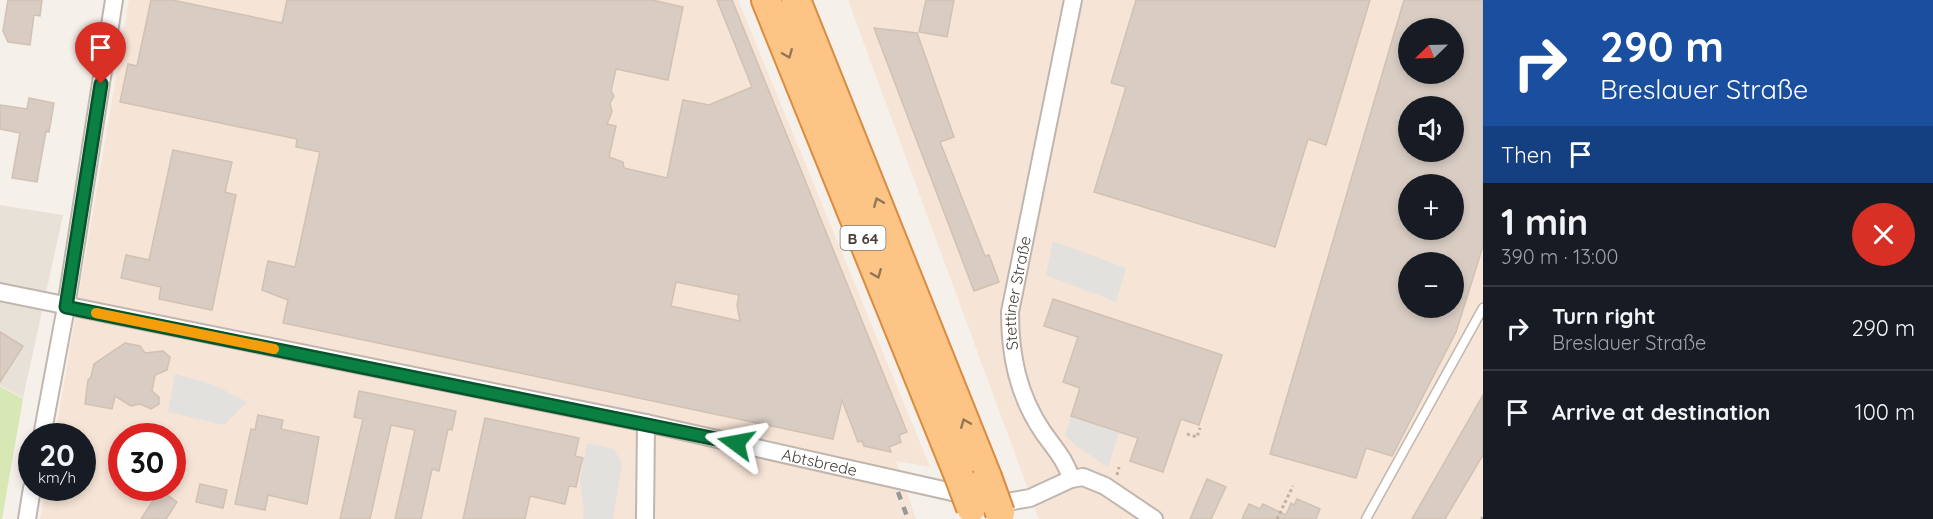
<!DOCTYPE html>
<meta charset="utf-8">
<style>
body{margin:0;font-family:Quicksand,sans-serif;background:#20242c;color:#f1f3f6;height:100vh;display:flex;flex-direction:column;font-size:22px;white-space:nowrap}
*{box-sizing:border-box;margin:0}
p{font-size:20px;color:#9ea1a6}
.icon{flex:none;width:33px;height:33px;fill:none;stroke:currentColor;stroke-width:2;stroke-linecap:round;stroke-linejoin:round}
.map{position:relative;flex:1;overflow:hidden}
.sheet{display:flex;flex-direction:column;background:#171b24;width:450px}
.sheet>*{flex:none}
.banner{background:#1a4fa0;color:#fff;overflow:hidden}
.needle{width:39px;rotate:247deg}
.tools{position:absolute;left:1398px;top:18px;display:grid;gap:12px}
.tools a{display:grid;place-items:center;width:66px;height:66px;border-radius:50%;background:#171b24;box-shadow:0 3px 9px #0003;font-size:30px}
.speed{position:absolute;left:18px;top:423px;display:flex;gap:12px;font-size:30px;font-weight:700;text-align:center}
.speed>*{display:grid;place-content:center;width:78px;height:78px;border-radius:50%;background:#171b24;box-shadow:0 3px 9px #0003;line-height:1}
.speed small{font-size:15px;font-weight:400}
.speed .limit{border:9px solid #d22;background:#fff;color:#111}
.pin{position:absolute;display:grid;place-items:center;width:51px;height:51px;color:#fff;margin:-62px -26px;border-radius:50% 50% 50% 0;rotate:-45deg;box-shadow:0 0 6px #0007}
.pin .icon{rotate:45deg}
.me{position:absolute;width:66px;margin:-33px;rotate:283deg;stroke-linejoin:round;filter:drop-shadow(0 0 4px #0008)}
.turn{display:flex;align-items:center;gap:21px;height:126px;padding:0 18px;font-size:27px}
.turn .icon{width:78px;height:78px;stroke-width:2.5}
.turn b{display:block;font-size:42px;line-height:51px}
.then{display:flex;align-items:center;height:57px;padding:0 18px;background:#0003;gap:12px;font-size:22px}
.round{display:grid;place-items:center;flex:none;width:63px;height:63px;border-radius:32px;background:#20242c}
.overview{display:flex;align-items:center;justify-content:space-between;height:102px;padding:0 18px}
h1{font-size:36px;font-weight:700;line-height:45px}
ul{padding:0;list-style:none}
li{display:flex;align-items:center;gap:18px;height:84px;padding:0 18px;border-top:2px solid #363941}
li div{flex:1}
li b{display:block;font-size:22px}
li em{font-style:normal}
main{display:flex;flex:1;min-height:0}
.map>svg:first-child{display:block}
.residential{fill:#e8e1d8}
.commercial{fill:#f6e4d6;fill-rule:evenodd}
.green{fill:#d8e8b4}
.parking{fill:#e3e1de}
.building{fill:#d9cdc3;stroke:#d1c1b3;stroke-width:1.5;fill-rule:evenodd}
.lines{fill:none;stroke-linecap:round;stroke-linejoin:round}
.service-casing{stroke:#c0b6ad;stroke-width:11}
.minor-casing{stroke:#c0b6ad;stroke-width:20}
.trunk-casing{stroke:#db8a3e;stroke-width:32}
.path{stroke:#c2b09e;stroke-width:3;stroke-dasharray:3 3;stroke-linecap:butt}
.service{stroke:#fff;stroke-width:8}
.minor{stroke:#fff;stroke-width:16}
.trunk{stroke:#fcc585;stroke-width:28}
.rail{stroke:#989898;stroke-width:4.5;stroke-dasharray:8 8;stroke-linecap:butt}
.trunk-bridge-casing{stroke:#db8a3e;stroke-width:32;stroke-linecap:butt}
.trunk-bridge{stroke:#fcc585;stroke-width:28}
.oneway{stroke:#917557}
.route-casing{stroke:#07532c;stroke-width:15}
.route{stroke:#0b8043;stroke-width:10}
.slow{stroke:#f59e0b;stroke-width:10}
.labels{text-anchor:middle;dominant-baseline:central;stroke-width:5;stroke-linejoin:round;paint-order:stroke}
.shield{fill:#fff;stroke:#807974;stroke-width:1.5}
.shield-label{font-size:15px;font-weight:bold;fill:#494038}
.street-label{font-size:16px;fill:#494038;stroke:#fff}
</style>
<main>
<div class="map">
<svg width="1483" height="519" viewBox="0 0 1483 519">
<rect width="100%" height="100%" fill="#f5f0ea"/>
<path class="residential" d="M0 205 63 215 23 398 0 385Z"/>
<path class="commercial" d="M129 0H738L930 467 896 461 916 519H40L46 488H82V436H55ZM122 436H172V488H122Z
M848 0H1483V519H1039ZM1408 28H1454V74H1408ZM1408 106H1454V152H1408ZM1408 184H1454V230H1408ZM1408 262H1454V308H1408Z"/>
<path class="green" d="M0 386 23 399 2 519H0Z"/>
<path class="parking" d="M1053 241 1126 268 1116 302 1046 275Z
M175 374 212 384 247 402 224 425 168 412Z
M1071 417 1119 433 1108 467 1075 445 1065 435Z
M587 443 614 449 622 464 613 519H583L584 509 580 483Z"/>
<path class="building" d="M8 0H42L40 16 34 15 30 45 8 42 3 31Z
M151 0H172L282 23 287 0H652L683 7 668 80 616 69 611 91 614 96 610 103 612 112 607 124 616 126 609 157 623 162 624 168 667 178 683 100 709 105 752 87 717 0H732L907 432 899 435 901 442 889 447 891 452 864 446 862 441 858 442 842 400 833 439 283 323 288 300 262 290 268 261 295 267 320 152 296 147 297 139 120 102 128 64 137 66ZM676 282 739 295 737 305 740 321 671 306Z
M926 0H954L947 37 919 32Z
M1136 0H1370L1326 145 1308 139 1275 247 1094 192 1126 87 1111 83Z
M1404 0H1483V246L1456 332 1392 456 1366 448 1356 478 1270 454ZM1408 28H1454V74H1408ZM1408 106H1454V152H1408ZM1408 184H1454V230H1408ZM1408 262H1454V308H1408Z
M874 28 917 33 954 137 940 142 985 256 989 255 999 282 974 291Z
M29 98 54 103 49 132 46 131 37 182 12 178 20 133 0 129V105L27 109Z
M173 150 232 162 225 192 236 195 212 310 159 299 161 287 121 278 126 255 149 260Z
M1053 299 1222 355 1199 425 1181 419 1163 472 1130 461 1138 438 1071 416 1080 388 1063 382 1078 337 1044 326Z
M0 332 23 346 0 382Z
M125 343 140 346 145 353 163 351 170 357 167 370 155 375 152 391 159 397V404L151 409 140 404 131 406 115 396 112 409 85 404 88 380 91 377 94 364Z
M359 391 456 411 452 430 448 429 439 471 432 469 421 519H395L415 430 391 425 370 519H340L363 419 354 417Z
M1483 395V455L1445 519H1412Z
M258 415 283 420 281 429 319 437 307 504 268 495 265 510 235 504 251 429 255 430Z
M485 418 579 438 575 456 583 458 581 465 576 487 569 486 565 504 530 496 525 519H463Z
M1207 479 1226 487 1211 519H1190Z
M200 484 227 490 223 508 196 502Z
M160 490 177 502 166 519H141Z
M1297 499 1320 509 1316 519H1242L1249 504 1260 509 1263 504 1286 515 1291 503 1294 505Z"/>
<g class="lines">
<g class="service-casing">
<path id="service" d="M1366 519 1483 308"/>
</g>
<g class="minor-casing">
<g id="minor">
<path id="s1" d="M0 292 646 423 1001 503 1030 498 1071 479 1083 477 1105 486 1154 519"/>
<path d="M42 436 66 307 114 0"/>
<path id="s2" d="M1071 479C1066 460 1054 448 1043 432 1018 395 1010 356 1010 312L1073 0"/>
<path d="M27 519 32 488"/>
<path d="M645 519 646 423"/>
</g>
</g>
<g class="trunk-casing">
<path id="trunk" d="M766 0 959 476
M796 0 987 477"/>
</g>
<path class="path" d="M1187 434 1197 437 1200 428
M1117 475 1119 467
M1277 519 1293 486"/>
<use href="#service" class="service"/>
<use href="#minor" class="minor"/>
<use href="#trunk" class="trunk"/>
<path class="rail" d="M898 492 908 519
M1482 519 1483 518"/>
<g class="trunk-bridge-casing">
<path id="trunk-bridge" d="M959 476 971 508
M987 477 1000 513"/>
</g>
<use href="#trunk-bridge" class="trunk-bridge"/>
</g>
<defs><path id="oneway-chevron" d="M-2-3.5L2.5 0L-2 3.5" fill="none" stroke-width="1.6" stroke-linecap="round" stroke-linejoin="round" transform="scale(1.5)"/></defs>
<g class="oneway">
<use href="#oneway-chevron" transform="translate(788 54) rotate(68)"/>
<use href="#oneway-chevron" transform="translate(878 202) rotate(-112)"/>
<use href="#oneway-chevron" transform="translate(877 274) rotate(68)"/>
<use href="#oneway-chevron" transform="translate(965 423) rotate(-112)"/>
</g>
<g class="lines">
<g class="route-casing">
<path id="route" d="M101 84 66 307 736 443"/>
</g>
<use href="#route" class="route"/>
<path class="slow" d="M96 313 274 349"/>
</g>
<g class="labels">
<rect class="shield" x="840.5" y="226" width="45" height="24" rx="4.5"/>
<g class="shield-label">
<text x="863" y="238">B 64</text>
</g>
<g class="street-label">
<text stroke="none"><textPath href="#s2" startOffset="201">Stettiner Straße</textPath></text>
<text stroke="none"><textPath href="#s1" startOffset="837">Abtsbrede</textPath></text>
</g>
</g>
</svg>
<div class="tools">
<a><svg class="needle" viewBox="-14 -14 28 28"><path d="M0-13l5 13h-10z" fill="#e53935"/><path d="M0 13l5-13h-10z" fill="#9ea1a6"/></svg></a>
<a><svg class="icon" aria-label="sound" viewBox="0 0 24 24"><path d="M4 9h4l5-4v14l-5-4H4zM17 9q2 3 0 6"/></svg></a>
<a>+</a>
<a>−</a>
</div>
<div class="speed"><div>20<small>km/h</small></div><div class="limit">30</div></div>
<div class="pin" style="left:101px;top:84px;background:#d93025"><svg class="icon" aria-label="arrive" viewBox="0 0 24 24"><path d="M6 21V4h12l-3 4 3 4H6"/></svg></div>
<svg class="me" style="left:736px;top:443px" viewBox="-20 -20 40 40"><path d="M0-17L14 15 0 8-14 15z" fill="#0b8043" stroke="#fff" stroke-width="4"/></svg>
</div>
<section class="sheet">
<div class="banner">
<div class="turn"><svg class="icon" aria-label="right" viewBox="0 0 24 24"><path d="M7 20v-9h11M14 6l5 5-5 5"/></svg><div><b>290 m</b>Breslauer Straße</div></div>
<div class="then">Then<svg class="icon" aria-label="arrive" viewBox="0 0 24 24"><path d="M6 21V4h12l-3 4 3 4H6"/></svg></div>
</div>
<div class="overview"><div><h1>1 min</h1><p>390 m · 13:00</p></div><a class="round" style="background:#d93025;color:#fff"><svg class="icon" aria-label="close" viewBox="0 0 24 24"><path d="M6 6l12 12M18 6L6 18"/></svg></a></div>
<ul>
<li><svg class="icon" aria-label="right" viewBox="0 0 24 24"><path d="M7 20v-9h11M14 6l5 5-5 5"/></svg><div><b>Turn right</b><p>Breslauer Straße</p></div><em>290 m</em></li>
<li><svg class="icon" aria-label="arrive" viewBox="0 0 24 24"><path d="M6 21V4h12l-3 4 3 4H6"/></svg><div><b>Arrive at destination</b></div><em>100 m</em></li>
</ul>
</section>
</main>
